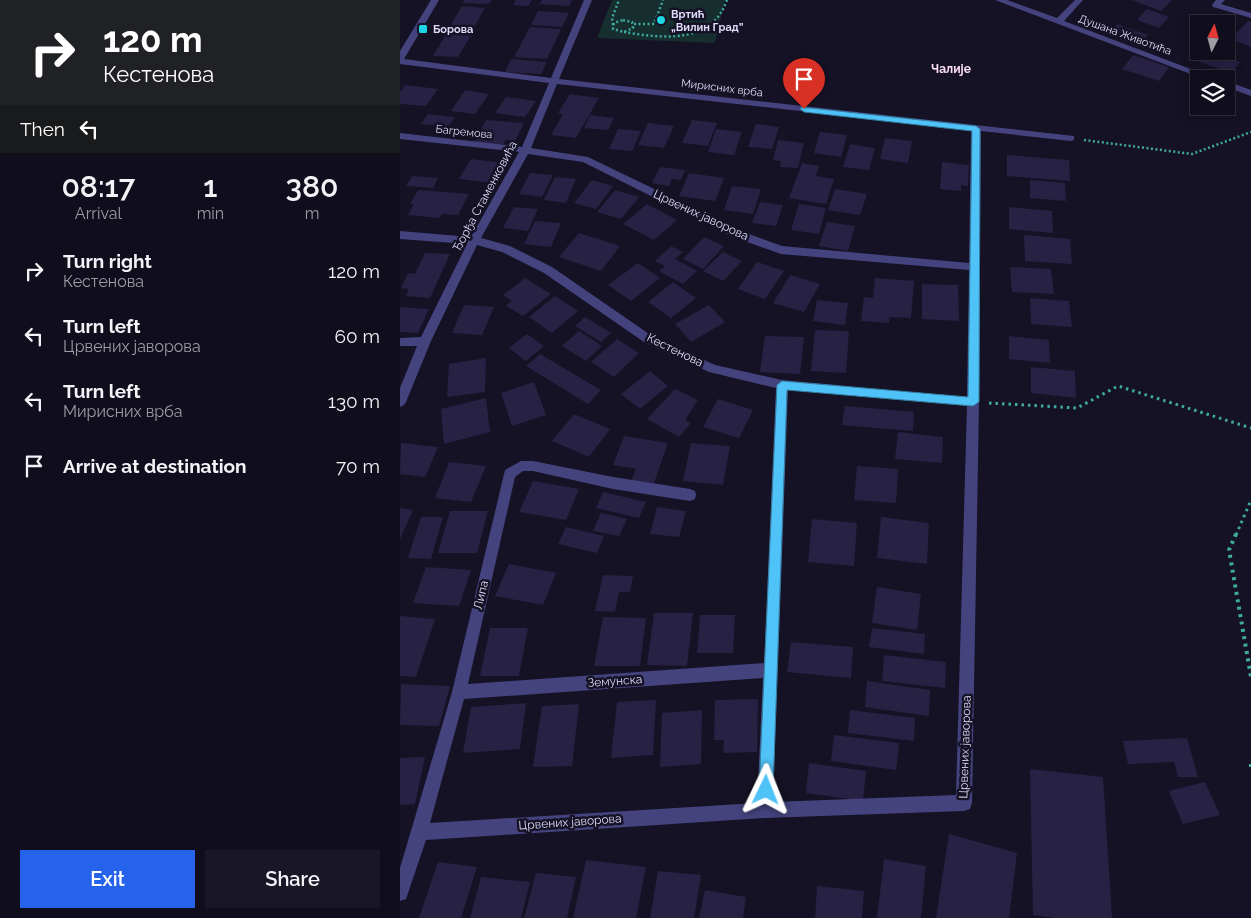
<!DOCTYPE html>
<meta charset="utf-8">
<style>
body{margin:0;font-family:Raleway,sans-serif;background:#191725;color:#f1f3f6;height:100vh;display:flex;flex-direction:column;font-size:19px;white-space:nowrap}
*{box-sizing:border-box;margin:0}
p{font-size:16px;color:#9c9ca3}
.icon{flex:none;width:28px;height:28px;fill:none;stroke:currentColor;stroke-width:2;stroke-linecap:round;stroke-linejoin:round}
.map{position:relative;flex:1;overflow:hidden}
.side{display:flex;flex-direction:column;background:#100e1c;width:400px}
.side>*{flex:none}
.guide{background:#202124;color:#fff;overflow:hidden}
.needle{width:32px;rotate:6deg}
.controls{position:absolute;left:790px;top:15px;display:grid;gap:10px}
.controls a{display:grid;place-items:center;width:45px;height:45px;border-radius:0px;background:#100e1c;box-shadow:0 2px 12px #0003,0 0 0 1px #302e3b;font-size:25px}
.pin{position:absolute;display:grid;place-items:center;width:42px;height:42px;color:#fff;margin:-51px -21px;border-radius:50% 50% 50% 0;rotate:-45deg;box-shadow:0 0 5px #0007}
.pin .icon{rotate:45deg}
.me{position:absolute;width:55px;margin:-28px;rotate:2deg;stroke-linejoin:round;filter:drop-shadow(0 0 4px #0008)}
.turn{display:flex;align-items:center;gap:18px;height:105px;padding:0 20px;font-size:22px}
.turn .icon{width:65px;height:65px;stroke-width:2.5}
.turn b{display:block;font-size:35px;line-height:42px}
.then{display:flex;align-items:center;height:48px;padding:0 20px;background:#0003;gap:10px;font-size:19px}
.eta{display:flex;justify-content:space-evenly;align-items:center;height:85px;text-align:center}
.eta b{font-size:30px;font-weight:600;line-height:35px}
.button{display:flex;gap:10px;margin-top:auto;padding:10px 20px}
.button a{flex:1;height:58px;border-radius:0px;background:#2563eb;color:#fff;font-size:20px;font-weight:600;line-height:58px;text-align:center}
.button a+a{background:#191725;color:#f1f3f6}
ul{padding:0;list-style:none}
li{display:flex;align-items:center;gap:15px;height:65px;padding:0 20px}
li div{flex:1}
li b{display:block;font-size:19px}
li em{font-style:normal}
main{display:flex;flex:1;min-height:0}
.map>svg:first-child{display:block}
.green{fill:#162e2d}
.building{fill:#272144}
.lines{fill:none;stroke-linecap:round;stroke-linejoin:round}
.path-far2{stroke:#3faaa1;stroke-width:2.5;stroke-dasharray:2 2.5;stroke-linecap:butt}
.path-far1{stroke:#3faaa1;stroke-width:3;stroke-dasharray:2.5 4;stroke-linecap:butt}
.path{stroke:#3faaa1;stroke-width:4;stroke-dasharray:3 4.5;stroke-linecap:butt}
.minor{fill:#44437e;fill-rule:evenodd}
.route{fill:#4fc3f7;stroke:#337fa1}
.poi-dot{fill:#1ed5e3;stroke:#151225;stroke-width:2}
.labels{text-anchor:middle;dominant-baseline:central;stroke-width:5;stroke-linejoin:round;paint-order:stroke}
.far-poi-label{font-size:11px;font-weight:bold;fill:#dedbfa;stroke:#151225;text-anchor:start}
.far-street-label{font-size:11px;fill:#dedbfa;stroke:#151225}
.far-quarter-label{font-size:12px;font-weight:bold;fill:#fbddf1;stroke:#151225}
.street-label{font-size:12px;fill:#dedbfa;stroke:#151225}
</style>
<main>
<section class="side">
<div class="guide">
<div class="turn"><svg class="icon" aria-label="right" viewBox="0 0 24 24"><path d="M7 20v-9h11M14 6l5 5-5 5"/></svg><div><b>120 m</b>Кестенова</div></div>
<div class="then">Then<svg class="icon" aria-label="left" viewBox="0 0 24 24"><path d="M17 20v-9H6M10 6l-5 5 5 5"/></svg></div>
</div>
<div class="eta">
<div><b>08:17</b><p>Arrival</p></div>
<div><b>1</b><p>min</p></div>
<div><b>380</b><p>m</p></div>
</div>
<ul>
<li><svg class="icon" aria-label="right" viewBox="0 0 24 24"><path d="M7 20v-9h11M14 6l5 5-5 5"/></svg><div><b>Turn right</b><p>Кестенова</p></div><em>120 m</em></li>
<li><svg class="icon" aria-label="left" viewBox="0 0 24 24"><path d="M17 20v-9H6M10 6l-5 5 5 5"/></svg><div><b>Turn left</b><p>Црвених јаворова</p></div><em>60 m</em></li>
<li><svg class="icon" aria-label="left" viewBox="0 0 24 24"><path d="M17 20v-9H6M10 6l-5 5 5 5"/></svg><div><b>Turn left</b><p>Мирисних врба</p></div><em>130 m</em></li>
<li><svg class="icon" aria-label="arrive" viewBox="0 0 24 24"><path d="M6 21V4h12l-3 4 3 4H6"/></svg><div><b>Arrive at destination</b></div><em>70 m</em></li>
</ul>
<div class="button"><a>Exit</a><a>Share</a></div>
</section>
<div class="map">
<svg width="851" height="918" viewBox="0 0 851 918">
<rect width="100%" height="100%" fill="#151225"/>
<path class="green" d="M212 0H325L315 43 197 38Z"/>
<path class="building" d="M64 0H92L89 4 63 3Z
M116 0H132L128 6 113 5Z
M142 0H172L169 6 139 4Z
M732 0H772L761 11Z
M62 6 85 8 73 29 49 28Z
M747 9 769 17 759 28 737 20Z
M138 11 169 13 162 27 131 25Z
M848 21 851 22V47L831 39Z
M717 24 748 35 738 46 708 35Z
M130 27 161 29 147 59 114 57Z
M46 34 71 35 58 57 33 56Z
M805 51H809L840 62 831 73 797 61Z
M733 55 769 67 759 81 722 69Z
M111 59 147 62 141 74 105 72Z
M5 85 38 89 26 106 0 104V92Z
M65 90 89 94 75 114 51 111Z
M170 94 199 98 176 138 151 135 163 114 158 113Z
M106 97 136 101 125 117 95 113Z
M28 114 55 117 48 126 21 124Z
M190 115 214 118 208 130 184 128Z
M86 120 124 123 115 141 106 140 103 145 74 143Z
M292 120 317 123 308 146 282 143Z
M248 123 274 126 264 148 238 145Z
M356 124 379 127 372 149 348 147Z
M218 129 241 131 232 151 209 149Z
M316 129 342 132 334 155 308 152Z
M420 132 447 135 441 157 414 153Z
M485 138 512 141 508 163 480 159Z
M378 140 404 143 398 168 380 167 381 161 373 160Z
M450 144 475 148 469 170 443 167Z
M607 155 669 160 670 181 607 176Z
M71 159 104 163 93 183 59 179Z
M542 162 569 165 568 186 561 185V191L540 189Z
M402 163 419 166 416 176 434 179 426 204 389 198Z
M260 167 285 170 281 180 272 179 269 186 252 183Z
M130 173 153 175 142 197 119 194Z
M289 173 324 178 315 201 279 196Z
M12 176 38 178 33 188 6 186Z
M155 177 176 179 166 203 144 200Z
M192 180 213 186 196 209 174 203Z
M630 180 665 183 666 201 630 198Z
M332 186 361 189 353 214 324 210Z
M435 189 467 194 460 215 428 210Z
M18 190 69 194 58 215 42 214 39 218 8 215 14 204H10Z
M215 190 239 197 221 219 197 212Z
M360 202 383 205 376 226 352 223Z
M247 204 277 220 254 240 223 224Z
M399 204 426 208 419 234 391 230Z
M114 207 138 209 128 231 103 228Z
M609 207 652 211 653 233 609 229Z
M135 221 161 223 151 247 124 244Z
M427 222 455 226 448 251 419 246Z
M179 233 220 246 201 271 159 257Z
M624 235 670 239 672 264 625 261Z
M304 237 324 246 303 269 283 259Z
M271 246 283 252 275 259 297 271 283 284 259 271 265 266 255 261Z
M323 252 342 261 323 281 303 271Z
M25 253 50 254 30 298 6 296 9 289 1 288 8 273 15 274Z
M357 262 384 271 365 299 338 289Z
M238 263 260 278 231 301 208 285Z
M610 267 651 269 654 294 612 292Z
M390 275 420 284 404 312 373 303Z
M125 278 151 294 123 316 106 306 112 301 103 295Z
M475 278 514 281 511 318 490 317 489 323 461 321 464 297 473 298Z
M273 282 296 298 271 318 248 302Z
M522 284 558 285 559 321 522 319Z
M155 296 178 311 152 333 129 317Z
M630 298 669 301 672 327 631 324Z
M417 300 448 303 445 325 413 321Z
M64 305 94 307 82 335 52 333Z
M309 305 325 322 291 342 275 324Z
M0 307 29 309 18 333 0 332Z
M185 317 211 333 201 342 175 326Z
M415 330 449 331 446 373 411 371Z
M179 331 202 346 186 361 162 346Z
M127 334 144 346 126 361 109 348Z
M365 336 404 337 400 374 360 372Z
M609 336 649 340 650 363 609 359Z
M217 339 239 353 214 377 191 362Z
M140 354 201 390 188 404 126 366Z
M86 358 85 392 47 397 49 364Z
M631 367 675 371 676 398 631 393Z
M250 371 268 386 240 409 221 394Z
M134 382 146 415 112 426 101 393Z
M275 389 298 400 285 420 291 423 279 437 247 419Z
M86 398 90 432 44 444 41 409Z
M318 399 353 410 339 438 303 427Z
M445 406 514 412 513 431 442 425Z
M174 414 210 429 189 457 152 441Z
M498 432 543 437 542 463 495 459Z
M224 436 268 443 253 486 231 482 236 469 213 465Z
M1 443 38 447 25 477 0 474Z
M291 443 330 446 323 485 283 481Z
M49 462 86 466 71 502 35 498Z
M457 466 498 469 496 503 454 500Z
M133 481 179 489 166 520 119 512Z
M203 492 246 502 239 518 196 508Z
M257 507 286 511 279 537 250 534Z
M0 508 13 510 0 539Z
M50 511H88L77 553H38Z
M201 513 227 519 219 536 193 531Z
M21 517H43L31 559 8 558Z
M481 517 529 523 527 564 477 558Z
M412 519 457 523 454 566 408 562Z
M166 527 204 536 197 553 158 544Z
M109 564 156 573 143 605 95 596Z
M26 567 71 570 59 606 13 603Z
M203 575 233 576 230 592H219L215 612 195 611Z
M477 587 521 594 517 630 472 623Z
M254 613H293L287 666 247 665Z
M300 615H335L333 653H297Z
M0 616 35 619 16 677 0 676Z
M203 617 246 618 240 666H194Z
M90 628H128L119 676H80Z
M472 628 525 634 524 654 469 647Z
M391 642 453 647 451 678 387 672Z
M484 655 546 662 545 688 482 681Z
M467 681 530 690 529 716 465 707Z
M1 684 50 686 39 726 0 725Z
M358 699 357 752 323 753 324 740H314L315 700Z
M256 700 253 755 211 758 217 702Z
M126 703 120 749 63 753 71 707Z
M179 704 172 766 133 767 142 706Z
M302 710 301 764 260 767 262 713Z
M450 710 515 718 514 741 448 733Z
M434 735 499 743 496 770 431 761Z
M787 738 798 777H778L774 762 728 764 723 741Z
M25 757 15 804 0 805V758Z
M409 763 466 771 463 801 406 793Z
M630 769 703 777 712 918H655L633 915Z
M805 782 820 815 783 824 769 791Z
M549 834 617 853 609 918H536Z
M484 859 526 866 521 918H477Z
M186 860 246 867 236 918H173Z
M38 862 77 867 61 918H19Z
M258 871 301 875 294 918H250Z
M136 873 176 877 167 918H124Z
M81 877 130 882 121 918H70Z
M417 886 464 891 462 918H415Z
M305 890 346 897 343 918H299Z"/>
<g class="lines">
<path class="path-far2" d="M223 20 232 22 233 28 224 32 213 29 214 23Z
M234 24H254L263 0
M213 25 212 18 219 0
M224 32C254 37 300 44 320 14 323 10 325 5 327 0
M684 140 792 154 851 132"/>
<path class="path-far1" d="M589 403 677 408 718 386 851 428
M836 535 851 500"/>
<path class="path" d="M836 534 829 550 851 677
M851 764V769"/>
<path class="minor" d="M31 0H39L4 59 151 78 184 0H192L159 79 674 136V140L671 141 581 131 579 402 572 803 570 809 564 811 365 818 26 840 6 899 0 901V868L52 692 105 470 121 461H133L213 477 290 489 295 491 296 495 295 499 290 501 213 489 133 471H123L115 477 68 684 364 663 376 388 309 372 244 342 144 273 102 252 77 245 31 341 6 402 4 405 0 407V388L17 346H0V338L21 337 67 244 0 239V231L71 237 119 152 0 139V133L122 147 149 83 0 64V51ZM157 84 571 130 569 263 382 246 341 231 188 157 131 148ZM128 154 183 162 333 237 381 254 569 270 567 397 382 380 315 365 252 336 152 267 110 246 81 238ZM388 390 567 406 556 795 373 802ZM363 678 357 803 30 823 64 699Z
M595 0H607L657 18 675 0H683L664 21 817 79H804Z
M816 0H825L821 4 851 13V18L813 7 812 5Z
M826 81 851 90V96L826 87Z"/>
</g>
<path class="route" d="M401 107 576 126 580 129 579 402 573 406 387 390 373 790 371 795 366 797 361 795 359 790 377 385 382 381 568 397 572 131 404 112 400 109Z"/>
<g class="poi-dot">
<circle cx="261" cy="20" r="5"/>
<rect x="18" y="24" width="10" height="10" rx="2.5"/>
</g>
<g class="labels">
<g class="far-poi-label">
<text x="271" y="14">Вртић<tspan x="271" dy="13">„Вилин Град”</tspan></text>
<text x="33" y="29">Борова</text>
</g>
<g class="far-street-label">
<text transform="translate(725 35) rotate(20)">Душана Животића</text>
<text transform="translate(322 88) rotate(7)">Мирисних врба</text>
<text transform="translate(64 132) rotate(6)">Багремова</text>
</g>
<g class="far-quarter-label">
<text x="551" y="69">Чалије</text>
</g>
<g class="street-label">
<text transform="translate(85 196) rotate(-62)">Ђорђа Стаменковића</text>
<text transform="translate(301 215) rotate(25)">Црвених јаворова</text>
<text transform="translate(275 350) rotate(26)">Кестенова</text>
<text transform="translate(81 595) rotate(-77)">Липа</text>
<text transform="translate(215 681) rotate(-4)">Земунска</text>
<text transform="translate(565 747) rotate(-88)">Црвених јаворова</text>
<text transform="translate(170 822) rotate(-4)">Црвених јаворова</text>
</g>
</g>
</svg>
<div class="controls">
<a><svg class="needle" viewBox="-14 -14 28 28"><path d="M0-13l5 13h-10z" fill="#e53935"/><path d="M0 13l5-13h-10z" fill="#9c9ca3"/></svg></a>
<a><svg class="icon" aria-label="layers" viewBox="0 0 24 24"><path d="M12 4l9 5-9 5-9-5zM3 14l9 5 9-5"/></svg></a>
</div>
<div class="pin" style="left:404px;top:109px;background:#d93025"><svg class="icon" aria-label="arrive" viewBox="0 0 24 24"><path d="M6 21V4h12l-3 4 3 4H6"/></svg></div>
<svg class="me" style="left:366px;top:790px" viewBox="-20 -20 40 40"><path d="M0-17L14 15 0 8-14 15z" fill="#4fc3f7" stroke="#fff" stroke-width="4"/></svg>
</div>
</main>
